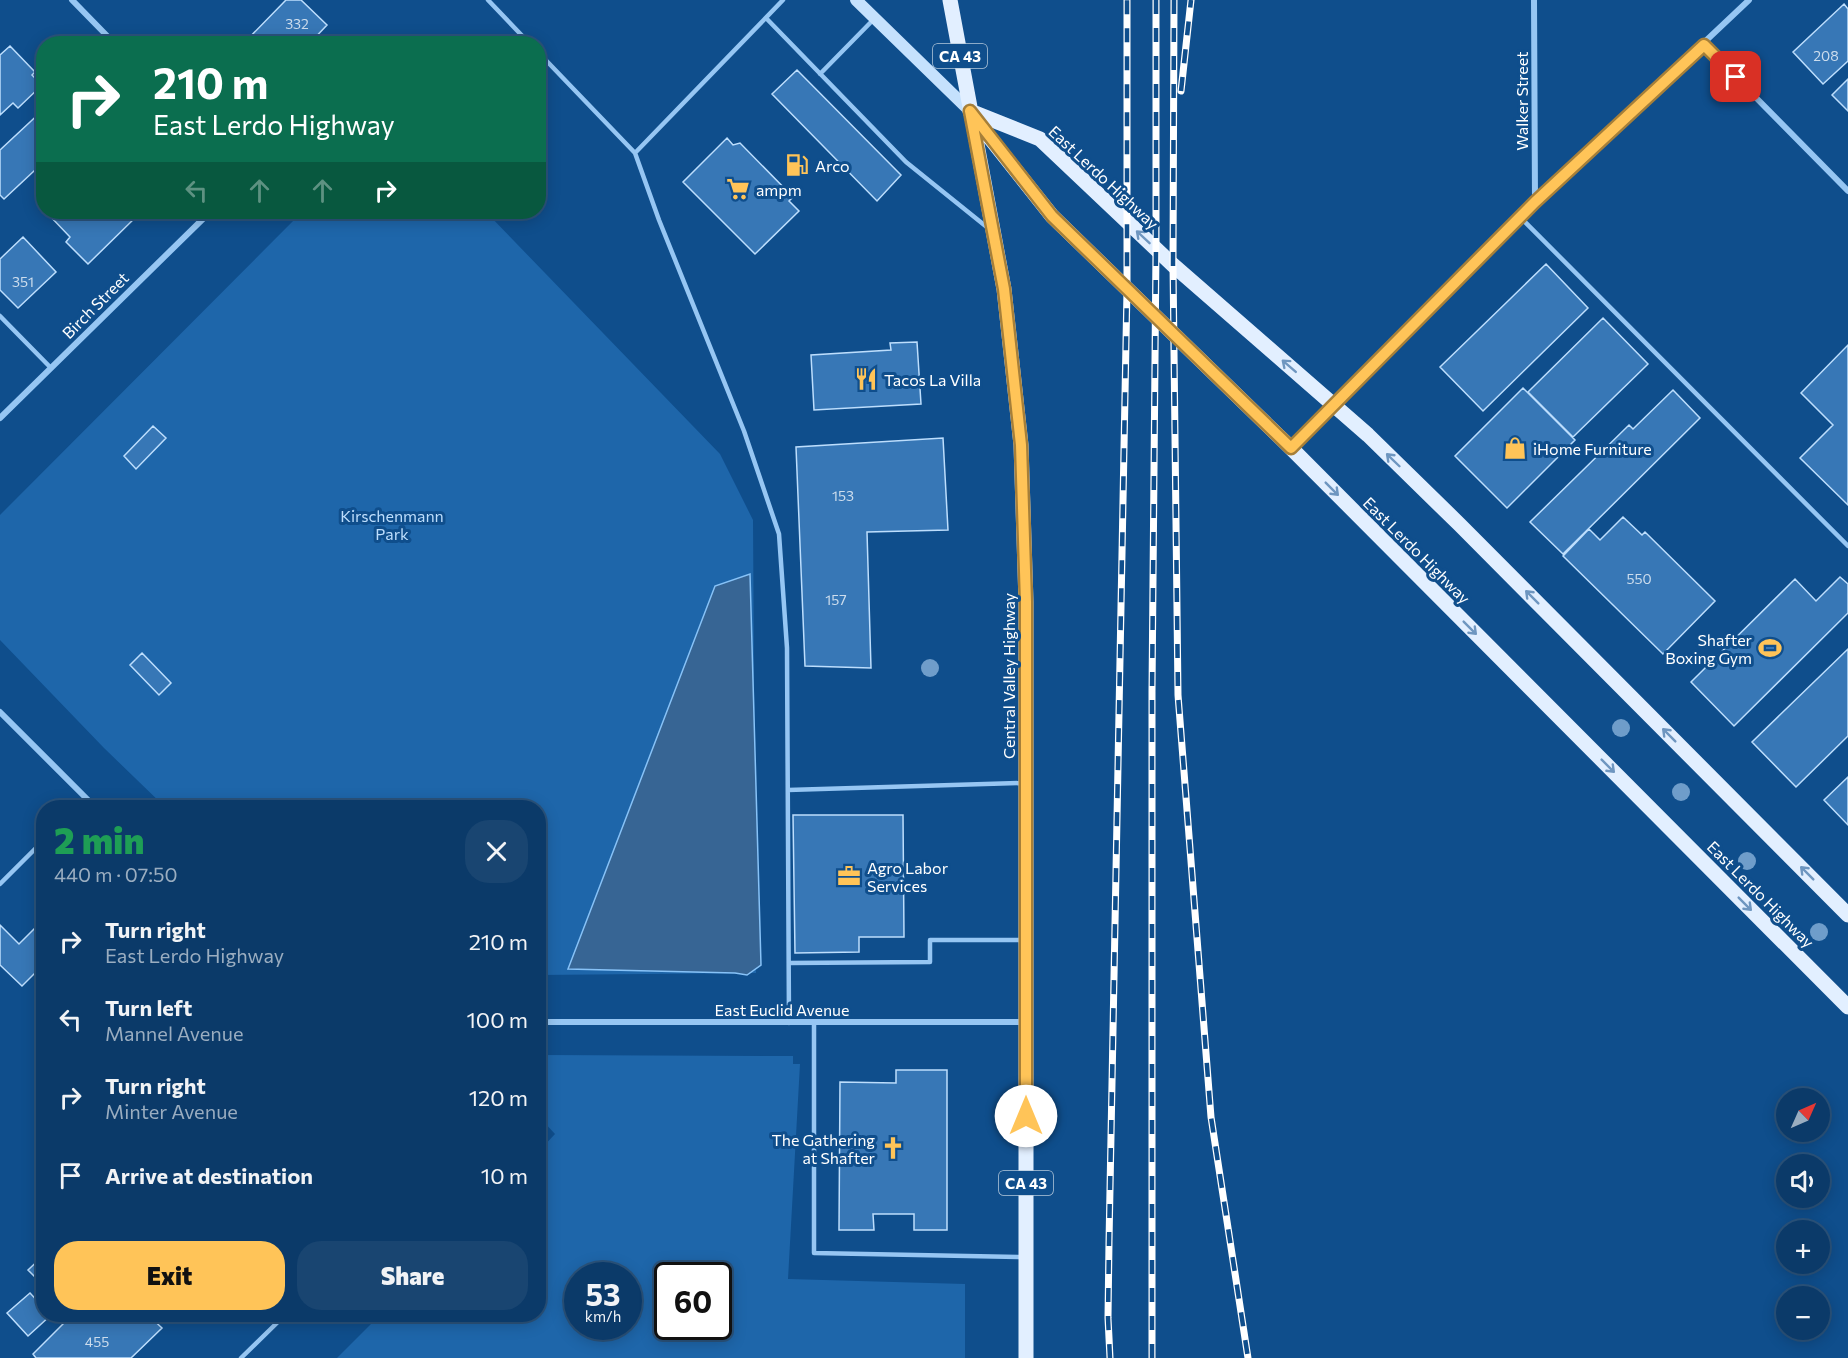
<!DOCTYPE html>
<meta charset="utf-8">
<style>
body{margin:0;font-family:Commissioner,sans-serif;background:#194571;color:#f1f3f6;height:100vh;display:flex;flex-direction:column;font-size:22px;white-space:nowrap}
*{box-sizing:border-box;margin:0}
p{font-size:20px;color:#9aadc0}
.icon{flex:none;width:33px;height:33px;fill:none;stroke:currentColor;stroke-width:2;stroke-linecap:round;stroke-linejoin:round}
.map{position:relative;flex:1;overflow:hidden}
.side{position:absolute;left:36px;top:800px;width:510px;height:522px;display:flex;flex-direction:column;background:#0b3a69;border-radius:24px;box-shadow:0 3px 15px #0003,0 0 0 2px #2b547d}
.side>*{flex:none}
.banner{position:absolute;left:36px;top:36px;width:510px;height:183px;border-radius:24px;box-shadow:0 3px 15px #0003,0 0 0 2px #2b547d;background:#0b6e4f;color:#fff;overflow:hidden}
.needle{width:39px;rotate:45deg}
.tools{position:absolute;left:1776px;top:1088px;display:grid;gap:12px}
.tools a{display:grid;place-items:center;width:54px;height:54px;border-radius:50%;background:#0b3a69;box-shadow:0 3px 15px #0003,0 0 0 2px #2b547d;font-size:30px}
.speed{position:absolute;left:564px;top:1262px;display:flex;gap:12px;font-size:30px;font-weight:700;text-align:center}
.speed>*{display:grid;place-content:center;width:78px;height:78px;border-radius:50%;background:#0b3a69;box-shadow:0 3px 15px #0003,0 0 0 2px #2b547d;line-height:1}
.speed small{font-size:15px;font-weight:400}
.speed .limit{border:3px solid #111;border-radius:9px;background:#fff;color:#111}
.pin{position:absolute;display:grid;place-items:center;width:51px;height:51px;color:#fff;margin:-26px;border-radius:12px;box-shadow:0 3px 9px #0006}
.me{position:absolute;width:66px;margin:-33px;rotate:0deg;stroke-linejoin:round;filter:drop-shadow(0 0 4px #0008)}
.turn{display:flex;align-items:center;gap:21px;height:126px;padding:0 18px;font-size:27px}
.turn .icon{width:78px;height:78px;stroke-width:2.5}
.turn b{display:block;font-size:42px;line-height:51px}
.lanes{display:flex;align-items:center;height:57px;padding:0 18px;background:#0003;justify-content:center;gap:30px;direction:ltr}
.lanes .off{opacity:.35}
.round{display:grid;place-items:center;flex:none;width:63px;height:63px;border-radius:24px;background:#194571}
.head{display:flex;align-items:center;justify-content:space-between;height:102px;padding:0 18px}
h1{font-size:36px;font-weight:800;line-height:45px;color:#1e9e55}
.primary-button{display:flex;gap:12px;margin-top:auto;padding:12px 18px}
.primary-button a{flex:1;height:69px;border-radius:24px;background:#ffc458;color:#111;font-size:24px;font-weight:800;line-height:69px;text-align:center}
.primary-button a+a{background:#194571;color:#f1f3f6}
ul{padding:0;list-style:none}
li{display:flex;align-items:center;gap:18px;height:78px;padding:0 18px}
li div{flex:1}
li b{display:block;font-size:22px}
li em{font-style:normal}
.map>svg:first-child{display:block}
.green{fill:#1e66aa;fill-rule:evenodd}
.water{fill:#376594;stroke:#87c2f7;stroke-width:1.5}
.building{fill:#3777b6;stroke:#bddefd;stroke-width:1.5}
.lines{fill:none;stroke-linecap:round;stroke-linejoin:round}
.lane{stroke:#96c6f3;stroke-width:4.5}
.street{stroke:#96c6f3;stroke-width:6}
.secondary{stroke:#c5e1fd;stroke-width:12}
.primary{stroke:#e2efff;stroke-width:15}
.rail-casing{stroke:#fff;stroke-width:7}
.rail{stroke:#0f4e8c;stroke-width:4.5;stroke-dasharray:14;stroke-linecap:butt}
.tree{fill:#6f9dca}
.oneway{stroke:#6e96c0}
.route-casing{stroke:#a67f39;stroke-width:15}
.route{stroke:#ffc458;stroke-width:10}
.labels{text-anchor:middle;dominant-baseline:central;stroke-width:6;stroke-linejoin:round;paint-order:stroke}
.number-label{font-size:14px;fill:#cddded}
.shield{fill:#0f4e8c;stroke:#b7cadc;stroke-width:1.5}
.shield-label{font-size:15px;font-weight:bold;fill:#fff}
.street-label{font-size:16px;fill:#fff;stroke:#0f4e8c}
.poi-label{font-size:16px;fill:#fff;stroke:#0f4e8c;text-anchor:start}
.park-label{font-size:16px;fill:#bddefd;stroke:#0f4e8c}
</style>
<div class="map">
<svg width="1848" height="1358" viewBox="0 0 1848 1358">
<rect width="100%" height="100%" fill="#0f4e8c"/>
<path class="green" d="M302 212H486L720 454 753 520 756 973 539 975 538 807H165L104 748 0 640V515Z
M541 1055 793 1056V1064H800L788 1279 965 1284V1358H337L381 1314H538L539 1151 555 1134 542 1120ZM578 1275H628V1326H578ZM668 1275H718V1326H668Z"/>
<path class="water" d="M750 574 761 965 747 975 735 973 568 969 715 586Z"/>
<path class="building" d="M286 0H301L327 25 309 44H243Z
M1844 4 1848 9V61L1823 84 1793 52Z
M10 46 35 72 32 75 42 85 18 108 13 103 0 115V55Z
M797 70 901 175 877 201 772 94Z
M1848 79V111L1832 95Z
M44 109V180L34 171 4 199 0 195V150Z
M727 138 733 145 740 143 793 197 789 201 799 211 755 254 683 182Z
M52 212H141L88 264 66 242 70 237 49 215Z
M23 237 56 272 18 308 0 290V259Z
M1546 264 1588 308 1483 411 1440 367Z
M1603 318 1648 364 1573 437 1528 392Z
M917 342 921 404 814 410 811 355 891 350 890 343Z
M1848 345V505L1800 458 1833 425 1801 393Z
M1523 388 1575 440 1507 508 1455 456Z
M1673 390 1700 418 1563 554 1530 522 1629 425 1633 429Z
M153 426 166 438 136 469 124 456Z
M943 438 948 530 867 532 871 668 805 666 796 447Z
M1623 517 1642 535 1645 532 1715 601 1663 654 1563 556 1589 529 1600 540Z
M1840 577 1848 584V613L1734 726 1691 682 1795 579 1816 601Z
M1848 649V736L1796 787 1752 742Z
M142 653 171 683 159 695 130 665Z
M1848 777V825L1824 800Z
M793 815H903L904 937H859V952L795 953Z
M44 919V964L22 986 0 965V925L19 944Z
M896 1070H947V1230H914V1214H873L874 1230H839L840 1082 896 1083Z
M44 1255V1286L28 1270Z
M30 1293 44 1308V1314L51 1315 28 1336 7 1313Z
M73 1314H147L162 1328 131 1358H36L33 1354Z"/>
<g class="lines">
<path class="lane" d="M488 0 530 44
M766 18 906 162 988 228
M538 52 635 153 659 220 744 431 779 534 787 648 789 1023
M820 74 873 20
M635 153 783 0
M1520 217 1848 546
M0 316 51 368
M788 790 1022 783
M77 807 86 798
M0 884 44 840
M789 963 930 962V940H1023
M814 1022V1253L1022 1257
M241 1358 286 1314"/>
<path class="street" d="M72 0 115 44
M1534 0 1535 202
M1704 45 1848 191
M0 418 210 212
M1291 448 1535 202 1749 0
M0 712 95 807
M538 1022H1025"/>
<path class="secondary" d="M856 0 970 111"/>
<path class="primary" d="M950 0 1004 289 1021 445 1026 602V1358
M970 111 1040 139 1173 265 1368 435 1460 525 1848 915
M971 114 1052 216 1291 448 1848 1007"/>
<g class="rail-casing">
<path id="rail" d="M1174 0 1173 265 1178 695 1211 1117 1248 1358
M1181 91 1191 0
M1110 1358 1108 1318 1109 1242 1127 289V0
M1152 1358V692L1156 249V0"/>
</g>
<use href="#rail" class="rail"/>
</g>
<g class="tree">
<circle cx="930" cy="668" r="9"/>
<circle cx="1621" cy="728" r="9"/>
<circle cx="1681" cy="792" r="9"/>
<circle cx="1747" cy="861" r="9"/>
<circle cx="1819" cy="932" r="9"/>
</g>
<defs><path id="oneway-shaft" d="M-6 0H5M1.5-3L5.5 0L1.5 3" fill="none" stroke-width="1.6" stroke-linecap="round" stroke-linejoin="round" transform="scale(1.5)"/></defs>
<g class="oneway">
<use href="#oneway-shaft" transform="translate(1143 237) rotate(-137)"/>
<use href="#oneway-shaft" transform="translate(1289 366) rotate(-139)"/>
<use href="#oneway-shaft" transform="translate(1393 460) rotate(-136)"/>
<use href="#oneway-shaft" transform="translate(1332 489) rotate(45)"/>
<use href="#oneway-shaft" transform="translate(1532 597) rotate(-135)"/>
<use href="#oneway-shaft" transform="translate(1470 628) rotate(45)"/>
<use href="#oneway-shaft" transform="translate(1669 735) rotate(-135)"/>
<use href="#oneway-shaft" transform="translate(1608 766) rotate(45)"/>
<use href="#oneway-shaft" transform="translate(1807 873) rotate(-135)"/>
<use href="#oneway-shaft" transform="translate(1745 904) rotate(45)"/>
</g>
<g class="lines">
<g class="route-casing">
<path id="route" d="M1026 1116V602L1021 445 1004 289 970 111 1052 216 1291 448 1535 202 1704 45 1736 77"/>
</g>
<use href="#route" class="route"/>
</g>
<defs>
<g id="fuel-bare" transform="scale(1.8)"><path d="M-5.5-6h7V0h2V4h1.3V-2.5L3-4.5l.8-.8L6-3V5H2.5V1h-1V6h-7ZM-4.2-4.7v3.2H.2V-4.7Z" fill="#ffc458" stroke="#0f4e8c" stroke-width="2.5" paint-order="stroke"/></g>
<g id="supermarket-bare" transform="scale(1.8)"><path d="M-6-5.5h2.5l.6 2H6L4.5 2H-2.5L-4.4-4H-6ZM-1.5 3.2a1.3 1.3 0 1 0 .1 0ZM3 3.2a1.3 1.3 0 1 0 .1 0Z" fill="#ffc458" stroke="#0f4e8c" stroke-width="2.5" paint-order="stroke"/></g>
<g id="restaurant-bare" transform="scale(1.8)"><path d="M-5-6h1v4h1v-4h1v4h1v-4h1v5L-1.5 .5V6h-2V.5L-5-1ZM5-6V6H3V1.5H1.5Q1.5-4 5-6Z" fill="#ffc458" stroke="#0f4e8c" stroke-width="2.5" paint-order="stroke"/></g>
<g id="shop-bare" transform="scale(1.8)"><path d="M-5-2.5h2.3a2.7 3.5 0 0 1 5.4 0H5L5.5 6h-11ZM-1.5-2.5h3a1.5 2.3 0 0 0-3 0Z" fill="#ffc458" stroke="#0f4e8c" stroke-width="2.5" paint-order="stroke"/></g>
<g id="stadium-bare" transform="scale(1.8)"><path d="M0-5a6.5 5 0 1 0 0 10a6.5 5 0 1 0 0-10ZM-3.5-1.8h7v3.6h-7Z" fill="#ffc458" stroke="#0f4e8c" stroke-width="2.5" paint-order="stroke"/></g>
<g id="office-bare" transform="scale(1.8)"><path d="M-6-3h4V-5.5h4V-3h4V5H-6ZM-1-4.5V-3h2v-1.5ZM-6 0V1H6V0Z" fill="#ffc458" stroke="#0f4e8c" stroke-width="2.5" paint-order="stroke"/></g>
<g id="church-bare" transform="scale(1.8)"><path d="M-1.2-6h2.4v3.5h3.3v2.4h-3.3V6h-2.4V-.1h-3.3v-2.4h3.3Z" fill="#ffc458" stroke="#0f4e8c" stroke-width="2.5" paint-order="stroke"/></g>
</defs>
<g fill-rule="evenodd">
<use href="#fuel-bare" x="797" y="165"/>
<use href="#supermarket-bare" x="738" y="189"/>
<use href="#restaurant-bare" x="866" y="379"/>
<use href="#shop-bare" x="1515" y="448"/>
<use href="#stadium-bare" x="1770" y="648"/>
<use href="#office-bare" x="849" y="876"/>
<use href="#church-bare" x="893" y="1148"/>
</g>
<g class="labels">
<g class="number-label">
<text x="297" y="23">332</text>
<text x="1826" y="55">208</text>
<text x="23" y="281">351</text>
<text x="843" y="495">153</text>
<text x="1639" y="578">550</text>
<text x="836" y="599">157</text>
<text x="97" y="1341">455</text>
</g>
<g class="shield">
<rect x="933" y="44" width="54" height="24" rx="4.5"/>
<rect x="999" y="1171" width="54" height="24" rx="4.5"/>
</g>
<g class="shield-label">
<text x="960" y="56">CA 43</text>
<text x="1026" y="1183">CA 43</text>
</g>
<g class="street-label">
<text transform="translate(1521 101) rotate(-90)">Walker Street</text>
<text transform="translate(1104 177) rotate(43)">East Lerdo Highway</text>
<text transform="translate(95 305) rotate(-45)">Birch Street</text>
<text transform="translate(1417 550) rotate(45)">East Lerdo Highway</text>
<text transform="translate(1008 676) rotate(-90)">Central Valley Highway</text>
<text transform="translate(1761 894) rotate(45)">East Lerdo Highway</text>
<text x="782" y="1009">East Euclid Avenue</text>
</g>
<g class="poi-label">
<text x="815" y="165">Arco</text>
<text x="756" y="189">ampm</text>
<text x="884" y="379">Tacos La Villa</text>
<text x="1533" y="448">iHome Furniture</text>
<text x="1752" y="639" text-anchor="end">Shafter<tspan x="1752" dy="18">Boxing Gym</tspan></text>
<text x="867" y="867">Agro Labor<tspan x="867" dy="18">Services</tspan></text>
<text x="875" y="1139" text-anchor="end">The Gathering<tspan x="875" dy="18">at Shafter</tspan></text>
</g>
<g class="park-label">
<text x="392" y="515">Kirschenmann<tspan x="392" dy="18">Park</tspan></text>
</g>
</g>
</svg>
<div class="tools">
<a><svg class="needle" viewBox="-14 -14 28 28"><path d="M0-13l5 13h-10z" fill="#e53935"/><path d="M0 13l5-13h-10z" fill="#9aadc0"/></svg></a>
<a><svg class="icon" aria-label="sound" viewBox="0 0 24 24"><path d="M4 9h4l5-4v14l-5-4H4zM17 9q2 3 0 6"/></svg></a>
<a>+</a>
<a>−</a>
</div>
<div class="speed"><div>53<small>km/h</small></div><div class="limit">60</div></div>
<div class="pin" style="left:1736px;top:77px;background:#d93025"><svg class="icon" aria-label="arrive" viewBox="0 0 24 24"><path d="M6 21V4h12l-3 4 3 4H6"/></svg></div>
<svg class="me" style="left:1026px;top:1116px" viewBox="-20 -20 40 40"><circle r="19" fill="#fff"/><path d="M0-13L10 11 0 6-10 11z" fill="#ffc458"/></svg>
<div class="banner">
<div class="turn"><svg class="icon" aria-label="right" viewBox="0 0 24 24"><path d="M7 20v-9h11M14 6l5 5-5 5"/></svg><div><b>210 m</b>East Lerdo Highway</div></div>
<div class="lanes"><svg class="icon off" aria-label="left" viewBox="0 0 24 24"><path d="M17 20v-9H6M10 6l-5 5 5 5"/></svg><svg class="icon off" aria-label="ahead" viewBox="0 0 24 24"><path d="M12 20V5M6 11l6-6 6 6"/></svg><svg class="icon off" aria-label="ahead" viewBox="0 0 24 24"><path d="M12 20V5M6 11l6-6 6 6"/></svg><svg class="icon" aria-label="right" viewBox="0 0 24 24"><path d="M7 20v-9h11M14 6l5 5-5 5"/></svg></div>
</div>
<section class="side">
<div class="head"><div><h1>2 min</h1><p>440 m · 07:50</p></div><a class="round"><svg class="icon" aria-label="close" viewBox="0 0 24 24"><path d="M6 6l12 12M18 6L6 18"/></svg></a></div>
<ul>
<li><svg class="icon" aria-label="right" viewBox="0 0 24 24"><path d="M7 20v-9h11M14 6l5 5-5 5"/></svg><div><b>Turn right</b><p>East Lerdo Highway</p></div><em>210 m</em></li>
<li><svg class="icon" aria-label="left" viewBox="0 0 24 24"><path d="M17 20v-9H6M10 6l-5 5 5 5"/></svg><div><b>Turn left</b><p>Mannel Avenue</p></div><em>100 m</em></li>
<li><svg class="icon" aria-label="right" viewBox="0 0 24 24"><path d="M7 20v-9h11M14 6l5 5-5 5"/></svg><div><b>Turn right</b><p>Minter Avenue</p></div><em>120 m</em></li>
<li><svg class="icon" aria-label="arrive" viewBox="0 0 24 24"><path d="M6 21V4h12l-3 4 3 4H6"/></svg><div><b>Arrive at destination</b></div><em>10 m</em></li>
</ul>
<div class="primary-button"><a>Exit</a><a>Share</a></div>
</section>
</div>
